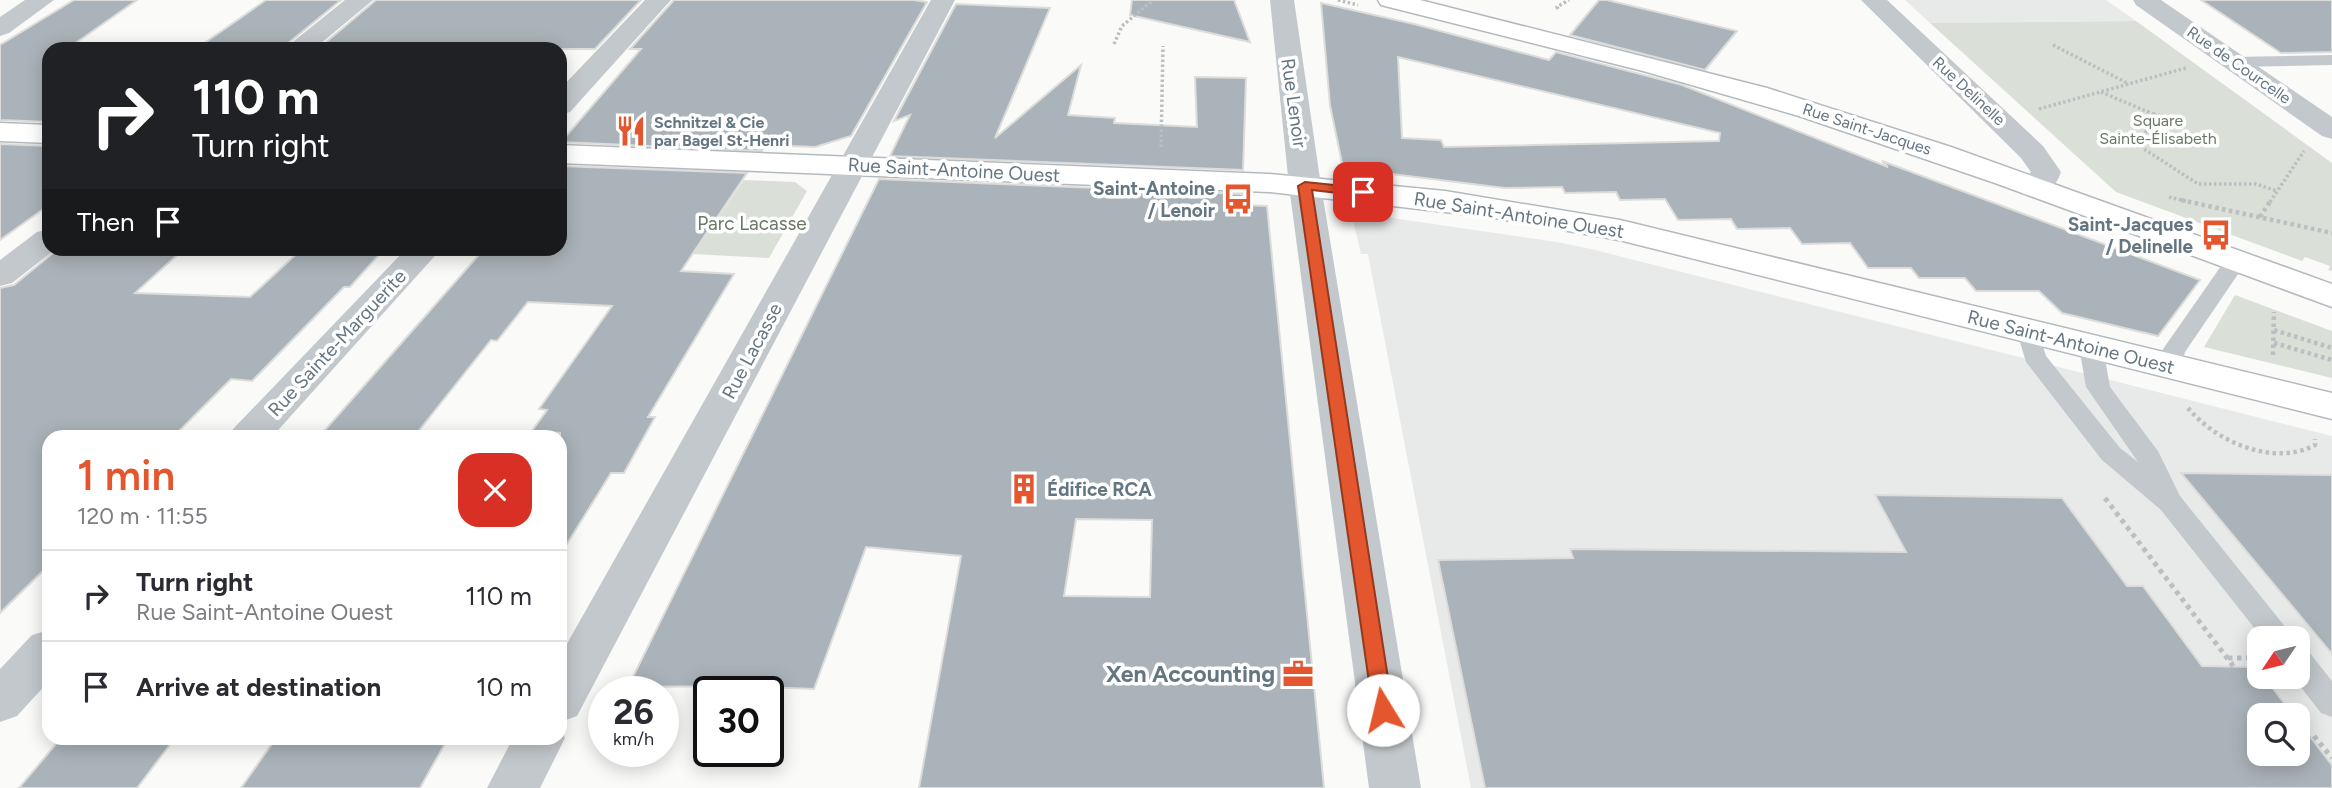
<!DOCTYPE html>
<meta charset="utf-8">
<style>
body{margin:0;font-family:Figtree,sans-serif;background:#f2f2f3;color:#2b2b33;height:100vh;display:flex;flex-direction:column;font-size:26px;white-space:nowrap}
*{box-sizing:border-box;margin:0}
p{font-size:23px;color:#7c7c81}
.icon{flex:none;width:38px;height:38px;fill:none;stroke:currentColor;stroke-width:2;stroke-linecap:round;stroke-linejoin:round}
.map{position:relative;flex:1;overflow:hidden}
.sheet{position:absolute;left:42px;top:430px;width:525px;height:315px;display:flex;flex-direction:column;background:#fff;border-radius:21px;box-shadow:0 4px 18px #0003}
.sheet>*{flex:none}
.top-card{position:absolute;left:42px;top:42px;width:525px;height:214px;border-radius:21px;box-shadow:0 4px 18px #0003;background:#202124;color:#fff;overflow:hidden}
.needle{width:46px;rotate:235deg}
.buttons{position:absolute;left:2247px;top:626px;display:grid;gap:14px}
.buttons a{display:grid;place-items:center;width:63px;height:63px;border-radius:14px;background:#fff;box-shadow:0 4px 18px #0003;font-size:35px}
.speed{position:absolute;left:588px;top:676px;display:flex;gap:14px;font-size:35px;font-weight:700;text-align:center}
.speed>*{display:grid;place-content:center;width:91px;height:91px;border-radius:50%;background:#fff;box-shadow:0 4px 18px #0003;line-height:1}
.speed small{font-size:18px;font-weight:400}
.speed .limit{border:4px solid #111;border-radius:10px;background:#fff;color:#111}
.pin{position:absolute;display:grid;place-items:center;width:60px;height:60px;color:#fff;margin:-30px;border-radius:14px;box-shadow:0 4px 10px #0006}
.me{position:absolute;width:77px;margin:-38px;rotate:351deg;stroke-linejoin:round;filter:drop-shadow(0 0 5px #0008)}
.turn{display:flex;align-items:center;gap:24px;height:147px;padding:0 35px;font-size:32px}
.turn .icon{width:91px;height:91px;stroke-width:2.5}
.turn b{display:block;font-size:49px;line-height:60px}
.then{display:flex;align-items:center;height:66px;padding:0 35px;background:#0003;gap:14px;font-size:26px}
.round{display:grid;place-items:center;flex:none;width:74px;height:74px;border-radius:21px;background:#f2f2f3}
.overview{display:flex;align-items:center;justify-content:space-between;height:119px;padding:0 35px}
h1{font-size:42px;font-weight:600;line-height:52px;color:#e4572e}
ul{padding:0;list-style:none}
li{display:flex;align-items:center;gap:21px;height:91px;padding:0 35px;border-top:2px solid #e1e1e2}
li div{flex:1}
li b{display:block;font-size:26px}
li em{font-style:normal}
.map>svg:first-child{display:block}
.built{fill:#e8e9e9;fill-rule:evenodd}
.green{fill:#dadfd7}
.building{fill:#aab3b9;stroke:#dcdcda;stroke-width:2;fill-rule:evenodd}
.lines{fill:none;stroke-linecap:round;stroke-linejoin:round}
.secondary-casing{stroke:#b3babf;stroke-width:3}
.path-far2{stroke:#bbbfc2;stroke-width:3.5;stroke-dasharray:2.5 2.5;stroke-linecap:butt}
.path-far1{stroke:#bbbfc2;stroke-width:4.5;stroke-dasharray:3.5 3.5;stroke-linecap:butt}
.path{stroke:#bbbfc2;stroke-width:5;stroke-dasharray:4.5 4.5;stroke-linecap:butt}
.service{fill:#c3c8cc;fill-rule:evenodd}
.minor{fill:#c3c8cc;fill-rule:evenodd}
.secondary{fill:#fff;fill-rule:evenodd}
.route{fill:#e4572e;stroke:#94391e;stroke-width:2}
.labels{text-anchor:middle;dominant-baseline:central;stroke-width:7;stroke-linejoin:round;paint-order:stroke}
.far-street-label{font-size:16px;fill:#657683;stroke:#fff}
.far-park-label{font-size:16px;fill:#687a64;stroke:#fff}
.far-poi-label{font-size:16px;font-weight:bold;fill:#657683;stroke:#fff;text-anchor:start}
.street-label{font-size:19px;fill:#657683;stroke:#fff}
.poi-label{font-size:19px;font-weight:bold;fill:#657683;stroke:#fff;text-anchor:end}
.park-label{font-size:19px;fill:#687a64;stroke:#fff}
.near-poi-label{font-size:23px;font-weight:bold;fill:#657683;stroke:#fff;text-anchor:end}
</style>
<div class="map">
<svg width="2332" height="788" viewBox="0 0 2332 788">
<rect width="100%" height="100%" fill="#fafaf8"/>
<path class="built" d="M1905 0H2106L2136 21 1930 23Z
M1351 212 1557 242 1591 249 2332 436V788H1471L1368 254H1361ZM2259 639H2298V677H2259ZM2259 716H2298V754H2259Z"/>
<path class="green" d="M2136 21 2332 163V271L2328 270 2330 266 2305 257 2302 261 2116 192 1930 23Z
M744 180 795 182 807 191 769 258 693 254Z
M2235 295 2332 331V378L2204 347Z"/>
<path class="building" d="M74 0H137L67 49H49V122L0 120V45Z
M266 0H341L281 49H196Z
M376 0H641L595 49H318Z
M674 0H913L927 2 851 136 815 147 765 145 762 151 561 142 641 49H630Z
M1132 0H1234L1250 42 1130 15Z
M1599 0H1607L1737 31 1705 70 1570 35Z
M2201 0H2332V52L2281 53Z
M1321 3 1414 24 1549 60 1556 52 1682 85 1888 167 1882 161 2200 280 2158 336 2062 313 2039 291H1976L1965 278H1919L1911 268H1868L1850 243 1802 244 1790 228 1737 229 1731 219 1678 220 1665 199 1620 200 1616 192 1565 193 1562 187 1505 188 1343 168 1330 105ZM1398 57 1720 133 1719 141 1444 147 1441 140 1402 138Z
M956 4 1050 8 995 138 1081 65 1068 115 1115 118 1114 123 1197 127 1195 77 1246 78 1243 170 890 156 910 115 894 121Z
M0 144 49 146V205L0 240Z
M560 166 747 173 681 271 734 274 648 417H655L624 473H611L560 555V433L532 431 547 410 539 409 612 306 528 302 497 341 491 340 413 438H318L485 248H560Z
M879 179 1243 194 1242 205 1267 206 1324 788H919L961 556 866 547 814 689 736 686 628 687ZM1076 519 1152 520 1150 597 1064 596Z
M59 248H185L135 293 250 297 303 248H385L350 287H344L252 381 231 379 172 438H49V565L0 613V288L14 285Z
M2181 473 2332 475V654Z
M1875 495 2062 498 2127 586H2143L2202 666 2256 667 2259 677H2264L2294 716H2259V754H2298V721L2332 765V788H1485L1438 560 1573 558 1570 549 1906 552Z
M61 738H175L137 788H19Z
M276 738H448L420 788H241Z"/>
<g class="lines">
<g class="secondary-casing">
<path id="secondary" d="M1378 0H1420L1767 88 1951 147 2332 284V307L1995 183 1799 116 1643 71 1381 5Z
M0 123 49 125V143L0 141Z
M560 145 1269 174 1445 191 1620 220 2332 393V419L1619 240 1489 217 1269 192 560 163Z"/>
</g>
<path class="path-far2" d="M1338 0 1358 5
M1558 9 1557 7 1569 0
M1114 44 1122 26 1153 0
M2053 45 2129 84
M2101 92 2153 114 2151 126 2143 135 2144 149 2198 184H2256L2277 191
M2039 109 2186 68
M2153 114 2167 117
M1161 147 1163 46
M2169 197 2189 202
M2270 202 2304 151"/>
<path class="path-far1" d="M2181 200 2332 233
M2260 217 2271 200
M2274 330 2332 348
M2274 343 2332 360
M2273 355 2274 312
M2188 408C2216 442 2274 467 2315 445V439"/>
<path class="path" d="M2105 498 2234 667
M2228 658H2253L2259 665
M2314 736 2332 758"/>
<path class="service" d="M2332 55V65L2235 67 2226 62 2235 57Z
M2236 255 2244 256 2247 261 2185 352 2179 372 2171 375 2163 372 2159 367 2161 352 2228 256Z
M2029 325 2037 327 2046 356 2120 448 2138 462 2086 387 2079 347 2083 342 2091 340 2099 342 2103 347 2110 387 2158 451 2180 496 2295 639H2263L2161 510 2102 460 2026 362 2017 332 2021 327Z
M2298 649 2309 652 2332 681V717L2321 713 2293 677H2298Z"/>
<path class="minor" d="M25 0H54L9 33 0 36V17Z
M345 0H373L314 49H284Z
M645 0H671L570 112 560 115V89Z
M931 0H955L577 716 560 722V656Z
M1270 0H1294L1321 186 1421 788H1369L1289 186Z
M1861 0H1887L2043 146 2061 172C2055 191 2041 199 2023 195L2018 188 2031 172 2021 158Z
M2133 0H2161L2332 117V139L2322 136 2136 5Z
M49 229V248H57L12 283 0 286V260L37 232Z
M407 248H442L271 438H228L234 428Z
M49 630V681L17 716 0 722V669L32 635Z
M560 727 565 738 540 788H487L513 738H560Z"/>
<use href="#secondary" class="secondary"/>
</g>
<path class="route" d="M1305 182 1363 188 1369 192 1363 196 1312 190 1393 710 1390 716 1383 719 1376 716 1373 710 1298 186Z"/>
<defs>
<g id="restaurant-bare" transform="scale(2.415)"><path d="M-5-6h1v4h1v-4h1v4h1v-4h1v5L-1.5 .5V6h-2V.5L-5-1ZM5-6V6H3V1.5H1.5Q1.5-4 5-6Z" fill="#e4572e" stroke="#fff" stroke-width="2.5" paint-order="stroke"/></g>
<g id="bus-bare" transform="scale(2.415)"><path d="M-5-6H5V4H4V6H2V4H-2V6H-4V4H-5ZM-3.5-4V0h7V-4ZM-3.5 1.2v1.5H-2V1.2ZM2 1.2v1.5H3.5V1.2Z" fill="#e4572e" stroke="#fff" stroke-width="2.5" paint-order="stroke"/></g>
<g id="building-bare" transform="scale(2.415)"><path d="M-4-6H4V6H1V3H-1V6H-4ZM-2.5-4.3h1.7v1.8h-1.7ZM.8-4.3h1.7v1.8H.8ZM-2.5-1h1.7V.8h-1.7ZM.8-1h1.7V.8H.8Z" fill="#e4572e" stroke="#fff" stroke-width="2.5" paint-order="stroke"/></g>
<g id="office-bare" transform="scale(2.415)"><path d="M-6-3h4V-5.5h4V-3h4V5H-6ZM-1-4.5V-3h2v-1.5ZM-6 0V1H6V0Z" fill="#e4572e" stroke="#fff" stroke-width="2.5" paint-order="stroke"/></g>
</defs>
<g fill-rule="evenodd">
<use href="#restaurant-bare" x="631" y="131"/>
<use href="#bus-bare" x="1238" y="199"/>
<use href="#bus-bare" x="2216" y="235"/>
<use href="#building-bare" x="1024" y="489"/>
<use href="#office-bare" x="1298" y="674"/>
</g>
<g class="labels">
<g class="far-street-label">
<text transform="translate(2239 65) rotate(35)">Rue de Courcelle</text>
<text transform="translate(1969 91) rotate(43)">Rue Delinelle</text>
<text transform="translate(1867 129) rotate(18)">Rue Saint-Jacques</text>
</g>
<g class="far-park-label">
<text x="2158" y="120">Square<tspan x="2158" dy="18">Sainte-Élisabeth</tspan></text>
</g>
<g class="far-poi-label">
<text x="654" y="122">Schnitzel &amp; Cie<tspan x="654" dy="18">par Bagel St-Henri</tspan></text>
</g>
<g class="street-label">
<text transform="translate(1294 103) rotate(82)">Rue Lenoir</text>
<text transform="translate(954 170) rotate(3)">Rue Saint-Antoine Ouest</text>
<text transform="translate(1519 215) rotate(9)">Rue Saint-Antoine Ouest</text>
<text transform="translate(2071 342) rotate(14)">Rue Saint-Antoine Ouest</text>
<text transform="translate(337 343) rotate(-47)">Rue Sainte-Marguerite</text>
<text transform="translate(752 351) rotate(-62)">Rue Lacasse</text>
</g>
<g class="poi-label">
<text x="1215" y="188">Saint-Antoine<tspan x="1215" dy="22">/ Lenoir</tspan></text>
<text x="2193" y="224">Saint-Jacques<tspan x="2193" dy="22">/ Delinelle</tspan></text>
<text x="1047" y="489" text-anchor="start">Édifice RCA</text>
</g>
<g class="park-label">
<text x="752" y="223">Parc Lacasse</text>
</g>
<g class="near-poi-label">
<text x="1275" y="674">Xen Accounting</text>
</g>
</g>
</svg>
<div class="buttons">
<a><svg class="needle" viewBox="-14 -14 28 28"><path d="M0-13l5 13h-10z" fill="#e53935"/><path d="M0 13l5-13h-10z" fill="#7c7c81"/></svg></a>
<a><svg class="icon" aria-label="search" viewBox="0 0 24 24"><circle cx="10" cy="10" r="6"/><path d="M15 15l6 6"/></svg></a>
</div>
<div class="speed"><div>26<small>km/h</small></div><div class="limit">30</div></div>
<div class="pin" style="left:1363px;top:192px;background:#d93025"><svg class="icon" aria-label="arrive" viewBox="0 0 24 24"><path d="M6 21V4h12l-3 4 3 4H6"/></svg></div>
<svg class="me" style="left:1383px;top:710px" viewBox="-20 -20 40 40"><circle r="19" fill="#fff"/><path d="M0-13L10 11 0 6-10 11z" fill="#e4572e"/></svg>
<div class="top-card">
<div class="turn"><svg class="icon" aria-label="right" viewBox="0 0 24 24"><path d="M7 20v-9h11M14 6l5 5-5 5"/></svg><div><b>110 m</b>Turn right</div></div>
<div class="then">Then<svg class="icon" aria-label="arrive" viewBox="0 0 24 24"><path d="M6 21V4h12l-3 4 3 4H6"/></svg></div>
</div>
<section class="sheet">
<div class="overview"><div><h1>1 min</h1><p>120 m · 11:55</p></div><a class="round" style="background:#d93025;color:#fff"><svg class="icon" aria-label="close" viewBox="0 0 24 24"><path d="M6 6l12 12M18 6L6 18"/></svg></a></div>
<ul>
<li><svg class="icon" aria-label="right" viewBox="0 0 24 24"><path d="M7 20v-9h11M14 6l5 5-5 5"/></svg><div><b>Turn right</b><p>Rue Saint-Antoine Ouest</p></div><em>110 m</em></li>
<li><svg class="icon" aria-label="arrive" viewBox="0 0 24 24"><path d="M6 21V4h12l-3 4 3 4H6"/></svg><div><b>Arrive at destination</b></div><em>10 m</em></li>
</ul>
</section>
</div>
